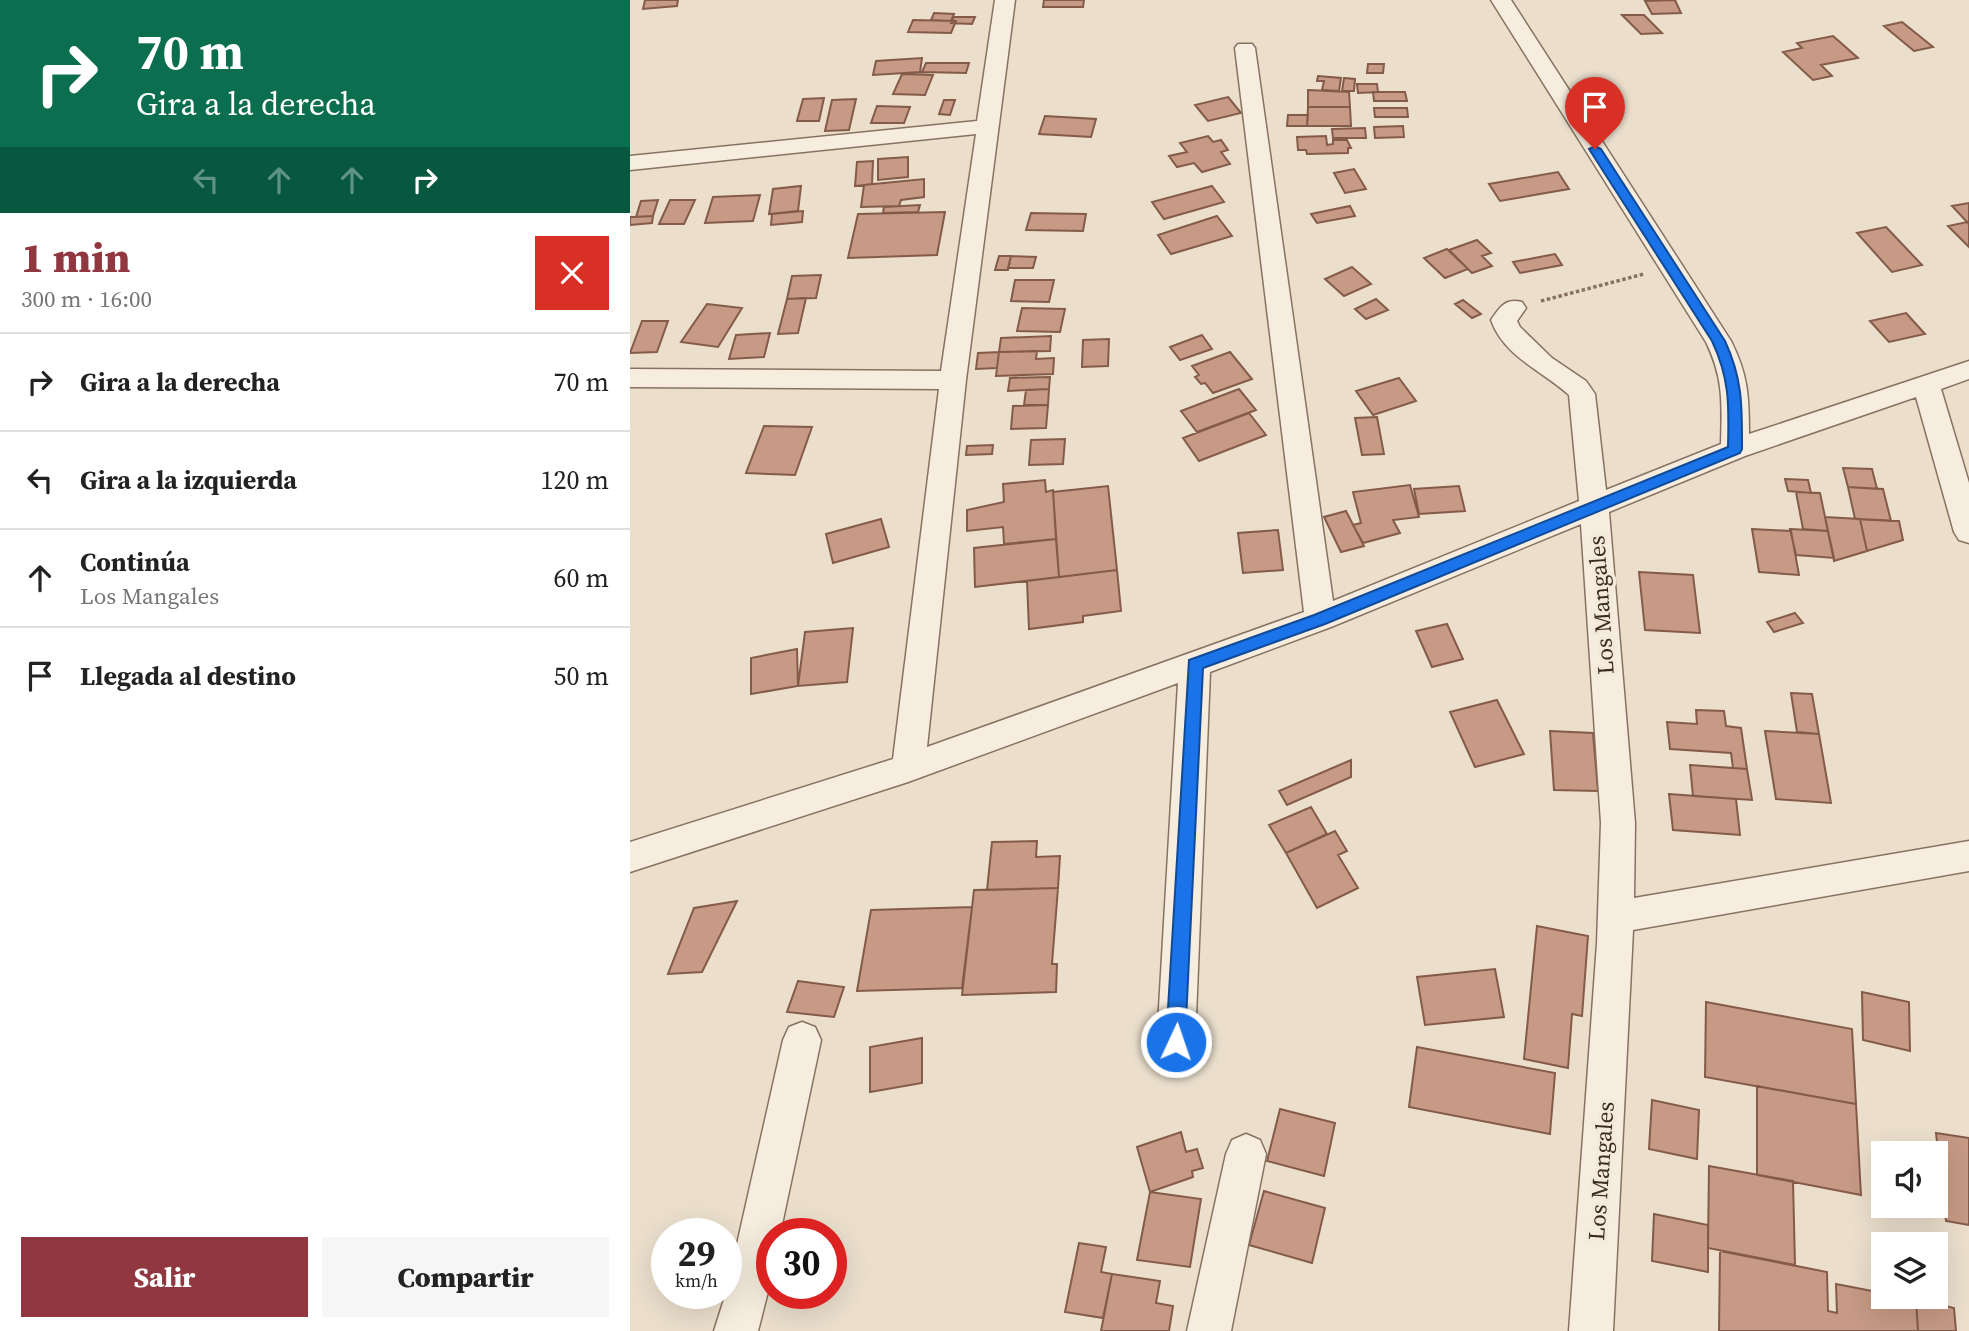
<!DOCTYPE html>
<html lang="es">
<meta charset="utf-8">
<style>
body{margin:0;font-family:"Source Serif 4",serif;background:#f6f6f6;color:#222;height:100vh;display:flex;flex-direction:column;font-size:26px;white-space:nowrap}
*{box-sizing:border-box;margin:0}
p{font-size:23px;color:#767676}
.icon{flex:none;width:38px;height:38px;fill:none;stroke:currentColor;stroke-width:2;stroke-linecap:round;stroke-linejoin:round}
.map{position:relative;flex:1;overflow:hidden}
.sheet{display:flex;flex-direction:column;background:#fff;width:630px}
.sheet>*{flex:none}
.top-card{background:#0b6e4f;color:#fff;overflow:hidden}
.controls{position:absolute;left:1241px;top:1141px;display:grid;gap:14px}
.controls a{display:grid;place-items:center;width:77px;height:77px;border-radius:0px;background:#fff;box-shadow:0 7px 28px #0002;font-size:35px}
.speed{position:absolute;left:21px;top:1218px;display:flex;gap:14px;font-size:35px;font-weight:700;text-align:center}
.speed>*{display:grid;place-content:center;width:91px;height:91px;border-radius:50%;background:#fff;box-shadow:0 7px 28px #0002;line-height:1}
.speed small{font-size:18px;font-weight:400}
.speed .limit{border:10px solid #d22;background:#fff;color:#111}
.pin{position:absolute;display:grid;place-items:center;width:60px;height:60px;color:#fff;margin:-72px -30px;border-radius:50% 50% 50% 0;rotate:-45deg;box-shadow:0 0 7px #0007}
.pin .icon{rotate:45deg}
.me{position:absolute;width:77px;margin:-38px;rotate:3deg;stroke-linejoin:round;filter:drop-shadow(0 0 5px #0008)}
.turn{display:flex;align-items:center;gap:24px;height:147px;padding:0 21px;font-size:32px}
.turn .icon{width:91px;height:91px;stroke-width:2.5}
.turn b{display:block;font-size:49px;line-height:60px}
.lanes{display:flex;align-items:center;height:66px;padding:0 21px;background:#0003;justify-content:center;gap:35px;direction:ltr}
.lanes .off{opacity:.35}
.round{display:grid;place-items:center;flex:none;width:74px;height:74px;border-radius:0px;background:#f6f6f6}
.overview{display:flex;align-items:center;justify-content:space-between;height:119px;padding:0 21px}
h1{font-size:42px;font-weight:800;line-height:52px;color:#91373f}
.cta{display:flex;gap:14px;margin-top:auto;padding:14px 21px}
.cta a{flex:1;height:80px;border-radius:0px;background:#91373f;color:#fff;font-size:28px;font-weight:800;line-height:80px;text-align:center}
.cta a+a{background:#f6f6f6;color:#222}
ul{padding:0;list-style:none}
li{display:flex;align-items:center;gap:21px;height:98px;padding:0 21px;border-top:2px solid #e0e0e0}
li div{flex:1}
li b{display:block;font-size:26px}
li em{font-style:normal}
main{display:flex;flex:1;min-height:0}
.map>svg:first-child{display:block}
.building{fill:#c69a85;stroke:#845b49;stroke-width:2}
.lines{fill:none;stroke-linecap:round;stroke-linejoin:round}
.minor-casing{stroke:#877261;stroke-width:3}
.path{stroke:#877261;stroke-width:3.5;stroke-dasharray:3.5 2.5;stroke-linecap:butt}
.minor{fill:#f7eddf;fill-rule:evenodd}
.route{fill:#1a73e8;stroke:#114b97;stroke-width:2}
.labels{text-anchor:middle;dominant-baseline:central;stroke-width:7;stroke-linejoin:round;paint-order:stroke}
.street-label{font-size:23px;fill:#392c23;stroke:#f3eadb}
</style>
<main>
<section class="sheet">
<div class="top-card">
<div class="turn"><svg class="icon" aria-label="right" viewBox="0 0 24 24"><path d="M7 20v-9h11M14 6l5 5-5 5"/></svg><div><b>70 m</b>Gira a la derecha</div></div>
<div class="lanes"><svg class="icon off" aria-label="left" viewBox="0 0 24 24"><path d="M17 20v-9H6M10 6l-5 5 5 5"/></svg><svg class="icon off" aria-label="ahead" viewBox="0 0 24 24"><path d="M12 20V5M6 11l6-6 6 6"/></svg><svg class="icon off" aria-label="ahead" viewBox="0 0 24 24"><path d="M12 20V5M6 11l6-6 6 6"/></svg><svg class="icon" aria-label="right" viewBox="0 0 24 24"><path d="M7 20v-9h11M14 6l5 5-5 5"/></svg></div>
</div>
<div class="overview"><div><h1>1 min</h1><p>300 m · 16:00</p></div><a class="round" style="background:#d93025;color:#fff"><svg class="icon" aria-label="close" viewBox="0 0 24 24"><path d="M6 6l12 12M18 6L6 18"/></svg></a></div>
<ul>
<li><svg class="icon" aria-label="right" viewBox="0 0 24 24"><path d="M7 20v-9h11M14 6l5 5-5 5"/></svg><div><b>Gira a la derecha</b></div><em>70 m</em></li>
<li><svg class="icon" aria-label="left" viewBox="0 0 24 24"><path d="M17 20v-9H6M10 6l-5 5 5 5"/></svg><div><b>Gira a la izquierda</b></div><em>120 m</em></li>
<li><svg class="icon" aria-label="ahead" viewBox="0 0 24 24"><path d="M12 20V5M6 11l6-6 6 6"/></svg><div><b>Continúa</b><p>Los Mangales</p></div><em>60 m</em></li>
<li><svg class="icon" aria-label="arrive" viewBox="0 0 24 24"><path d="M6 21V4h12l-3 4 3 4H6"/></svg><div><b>Llegada al destino</b></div><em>50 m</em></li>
</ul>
<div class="cta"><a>Salir</a><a>Compartir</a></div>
</section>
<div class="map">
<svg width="1339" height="1331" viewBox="0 0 1339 1331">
<rect width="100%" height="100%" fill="#ebdfcc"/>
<path class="building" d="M15 0H48L47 6 13 9Z
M414 0H454L453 7H413Z
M1045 0 1051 13 1022 14 1015 1Z
M304 13 324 14 321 21 301 20Z
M992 15H1014L1032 33 1011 34Z
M324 17H345L342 24 321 23Z
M283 20 326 21 321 33 278 32Z
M1272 22 1303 47 1284 51 1254 26Z
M1203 36 1228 58 1191 65 1202 76 1183 80 1153 52 1172 48 1167 43Z
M292 58 290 72 243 75 246 61Z
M296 63H339L336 73 292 72Z
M738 64H754L753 73H737Z
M272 74 303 75 295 95 263 94Z
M688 76 711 78 709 91 692 90 694 81H687Z
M714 78 725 79 724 91H712Z
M727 84H747L748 92 728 93Z
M678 90 719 92 720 107H678Z
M743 92H775L777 101H744Z
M598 97 611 113 578 121 565 105Z
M194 98 189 121H167L173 99Z
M226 99 219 130 195 131 202 100Z
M314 100H325L320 115 309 114Z
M247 106 280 107 274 123H241Z
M678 107H720L721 126H677Z
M744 108H777L778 117H745Z
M658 115H678L677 126H657Z
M415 116 466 119 461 137 409 134Z
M773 126 774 137 745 138 744 127Z
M735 128 736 138H703L702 129Z
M578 136 583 142 591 140 598 150 591 152 600 164 572 172 564 163 547 167 539 156 557 152 550 143Z
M696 136 697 145 703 144V140H717L721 148H718V153L677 154 676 150H668L667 137Z
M278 157V177L248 180V159Z
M243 161 242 184 225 186 227 162Z
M724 169 736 189 715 193 704 173Z
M928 172 939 189 870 201 859 184Z
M294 179V197L271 200 269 206 231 207 234 185Z
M171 186 168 211 139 214 143 189Z
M582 186 594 202 534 219 522 202Z
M130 195 123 221 75 223 83 197Z
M28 200 23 216 6 217 11 201Z
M40 200H65L54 224H29Z
M1339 203V224L1322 206Z
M290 205 288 212 253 213 254 207Z
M720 206 725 216 687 223 681 214Z
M173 211 172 222 141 225 142 214Z
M315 212 307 255 218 258 228 214Z
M401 213 456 214 453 231 396 230Z
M23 216 22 223 0 225V217Z
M587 216 602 236 541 254 528 235Z
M1337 222 1339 224V247L1318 226Z
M1256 227 1292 265 1262 272 1227 233Z
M847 240 861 253 852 256 862 266 842 273 819 250Z
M817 249 838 269 815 278 794 258Z
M925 254 932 265 890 273 883 262Z
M369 256H381L378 270H365Z
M381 256 406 257 403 268H378Z
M722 267 741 284 714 296 695 279Z
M191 275 186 298 157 299 162 276Z
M385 280H424L419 302 381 301Z
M176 298 168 333 148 334 157 299Z
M746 299 758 310 736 319 725 309Z
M833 300 851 314 842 318 825 304Z
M77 304 112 308 88 347 51 342Z
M392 308 435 309 430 332 387 331Z
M1276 313 1295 334 1259 342 1240 321Z
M12 321H38L27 352 0 353Z
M140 333 134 357 99 359 106 335Z
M572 335 582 349 550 360 540 347Z
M421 336 420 351 369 352 371 338Z
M479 339 478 366 452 367 453 340Z
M407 351 406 359 424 358 423 374 366 376 369 352Z
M369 352 367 368 346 369 348 353Z
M600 352 622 379 583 393 575 383 571 384 565 377 569 375 562 366Z
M420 377 419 389 378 391 380 378Z
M769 378 786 401 743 415 726 391Z
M419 389 418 405H394L396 390Z
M609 389 626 410 567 432 551 411Z
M418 405 416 428 381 429 383 406Z
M619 413 636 435 569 461 553 438Z
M747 417 754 454 732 455 725 418Z
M134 426 182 427 165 475 116 473Z
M435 439 433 464 399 465 401 440Z
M363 445 362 454 336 455 337 446Z
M1213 468 1242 469 1247 489 1218 487Z
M1155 479 1178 480 1181 493 1158 491Z
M415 480 416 492 423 490 426 539 374 544 373 527 337 531V510L374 502 373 484Z
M780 485 789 517 763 520 770 533 733 543 723 525 731 523 723 492Z
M478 486 487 570 429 577 423 492Z
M829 486 835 511 789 514 784 489Z
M1218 487 1253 489 1261 521 1225 519Z
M1166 492 1190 493 1198 531 1173 529Z
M716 511 734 546 711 552 694 517Z
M1195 517 1230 519 1237 551 1204 561Z
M251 519 259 547 203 563 196 534Z
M1230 519 1269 521 1273 540 1237 551Z
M1122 529 1161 531 1169 575 1129 572Z
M1160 529 1198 531 1204 558 1166 555Z
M648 530 653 570 613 573 608 533Z
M426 539 429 577 345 587 344 548Z
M487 570 491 611 453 616V622L399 629 397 581Z
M1009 572 1063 575 1070 633 1015 630Z
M1165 613 1173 623 1144 632 1137 622Z
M817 624 833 659 802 667 786 631Z
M223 628 217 682 168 686 175 632Z
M167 649 168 686 121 694V658Z
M1161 693 1182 694 1189 734 1167 732Z
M867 700 894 754 845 767 820 712Z
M1066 710 1094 711 1096 726 1111 728 1117 769 1103 768 1101 753 1040 749 1037 722 1067 724Z
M920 731 963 733 968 791 924 790Z
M1135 731 1189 734 1201 803 1146 799Z
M721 760V777L657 805 649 791Z
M1060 765 1117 769 1122 800 1063 796Z
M1039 794 1106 799 1110 835 1043 830Z
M681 807 697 834 656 853 639 825Z
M705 831 717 851 708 855 728 888 687 908 656 853Z
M407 841 406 857 430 856 428 888 357 890 362 842Z
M428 888 422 964H427L426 992 332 995 344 890Z
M107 901 72 972 38 974 64 908Z
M342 907 332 988 227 991 241 910Z
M907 926 958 936 952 1016 942 1014 938 1068 894 1059Z
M865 969 874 1017 795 1025 787 977Z
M168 981 214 987 204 1017 157 1012Z
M1232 992 1279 1002 1280 1051 1233 1040Z
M1076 1002 1222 1029 1226 1104 1075 1077Z
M292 1038V1083L240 1092V1047Z
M787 1047 925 1073 920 1134 779 1107Z
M1127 1086 1226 1104 1231 1195 1127 1175Z
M1022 1100 1069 1110 1067 1159 1019 1149Z
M650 1109 705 1123 694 1176 637 1161Z
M551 1132 556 1152 567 1149 573 1168 562 1171 563 1177 520 1192 507 1147Z
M1306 1133 1339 1138V1225L1316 1221Z
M1079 1166 1163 1181 1165 1265 1078 1248Z
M634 1191 695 1208 682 1263 619 1245Z
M520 1192 571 1199 560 1267 507 1260Z
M1024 1214 1078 1225V1272L1022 1261Z
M449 1243 476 1247 471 1272 482 1274 473 1318 435 1312Z
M1090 1251 1197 1272 1198 1311 1207 1313 1206 1284 1253 1293V1297L1286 1299 1288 1331H1089Z
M482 1274 530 1281 526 1303 543 1306 539 1331H471Z
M1286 1299 1324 1308 1326 1331H1288Z"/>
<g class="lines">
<g class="minor-casing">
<path id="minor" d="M365 0H385L336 380 297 747 674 612 605 48 608 44H622L625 48 703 601 949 501 939 395C913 371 874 357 861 320 870 307 875 298 892 302L896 308 887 321 890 327 922 358 956 381 965 394 976 490 1091 444C1092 404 1094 379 1076 342L861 0H881L1101 341C1118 375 1119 396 1119 434L1339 361V379L1311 389 1339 483V543L1329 540 1324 532 1286 397 1115 456 979 512 1005 823 1004 898 1339 841V871L1003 930 983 1331H939L967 943 971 823 951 524 701 627 580 672 565 1042 559 1055 546 1060 533 1055 527 1042 548 683 278 782 0 872V842L263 759 309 389 0 387V369L311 371 346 134 0 170V156L347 121Z
M172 1022 185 1027 191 1040 150 1234H142V1276L128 1331H84L96 1293 153 1040 159 1027Z
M616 1134 630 1140 636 1154 601 1331H557L596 1154 602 1140Z"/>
</g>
<path class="path" d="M911 301 1014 274"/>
<use href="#minor" class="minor"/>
</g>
<path class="route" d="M965 146 971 149 1095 341C1113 380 1112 407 1112 449L1110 453 695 624 573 668 555 1042 552 1049 546 1052 539 1049 536 1042 559 660 684 615 1098 447C1099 406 1100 379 1082 341L959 149Z"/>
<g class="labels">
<g class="street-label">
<text transform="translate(971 605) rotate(-94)">Los Mangales</text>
<text transform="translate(971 1171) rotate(-86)">Los Mangales</text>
</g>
</g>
</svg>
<div class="controls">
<a><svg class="icon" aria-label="sound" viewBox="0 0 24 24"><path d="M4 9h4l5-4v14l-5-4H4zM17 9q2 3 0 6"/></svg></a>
<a><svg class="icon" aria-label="layers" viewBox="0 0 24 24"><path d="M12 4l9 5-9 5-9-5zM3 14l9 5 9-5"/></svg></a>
</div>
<div class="speed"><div>29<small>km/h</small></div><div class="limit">30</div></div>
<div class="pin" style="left:965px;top:149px;background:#d93025"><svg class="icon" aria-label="arrive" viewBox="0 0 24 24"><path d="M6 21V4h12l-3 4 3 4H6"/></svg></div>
<svg class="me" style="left:546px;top:1042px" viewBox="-20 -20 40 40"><circle r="17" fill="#1a73e8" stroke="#fff" stroke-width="3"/><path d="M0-11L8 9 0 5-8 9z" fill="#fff"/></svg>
</div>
</main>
